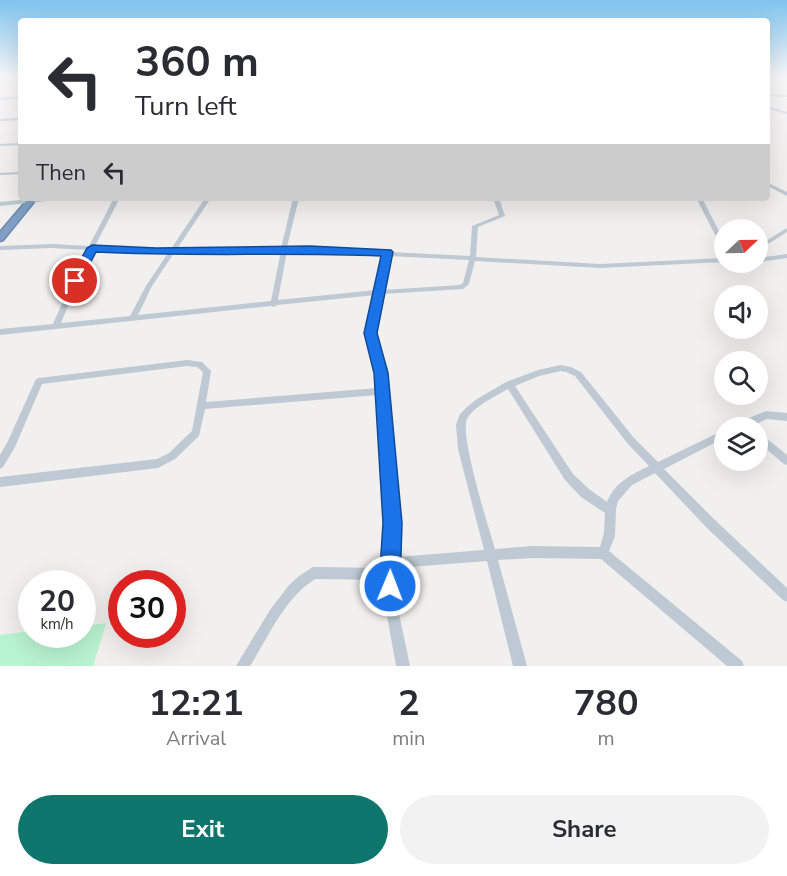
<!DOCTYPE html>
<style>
body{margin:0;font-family:"Nunito Sans",sans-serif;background:#f2f2f3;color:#2b2b33;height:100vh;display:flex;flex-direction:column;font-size:22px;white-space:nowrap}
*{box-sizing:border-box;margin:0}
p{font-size:20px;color:#7c7c81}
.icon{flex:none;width:33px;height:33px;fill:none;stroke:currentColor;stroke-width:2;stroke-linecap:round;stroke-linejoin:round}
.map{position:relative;height:666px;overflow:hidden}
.panel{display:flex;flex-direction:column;background:#fff;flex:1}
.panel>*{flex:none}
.hud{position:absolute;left:18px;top:18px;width:752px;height:183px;border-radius:6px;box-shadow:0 6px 24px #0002;background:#fff;color:#2b2b33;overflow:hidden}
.needle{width:39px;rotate:68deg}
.fabs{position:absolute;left:714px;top:219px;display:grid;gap:12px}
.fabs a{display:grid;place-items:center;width:54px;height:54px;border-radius:50%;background:#fff;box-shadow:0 6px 24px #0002;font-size:30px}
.speed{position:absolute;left:18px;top:570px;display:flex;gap:12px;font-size:30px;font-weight:700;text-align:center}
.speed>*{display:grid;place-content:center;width:78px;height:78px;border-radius:50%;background:#fff;box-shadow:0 6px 24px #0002;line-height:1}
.speed small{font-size:15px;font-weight:400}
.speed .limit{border:9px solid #d22;background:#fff;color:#111}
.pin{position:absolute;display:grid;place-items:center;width:51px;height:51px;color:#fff;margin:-26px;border:3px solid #fff;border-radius:50%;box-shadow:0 2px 6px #0007}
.me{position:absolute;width:66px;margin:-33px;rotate:1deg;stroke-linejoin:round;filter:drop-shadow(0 0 4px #0008)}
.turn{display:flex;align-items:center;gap:21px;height:126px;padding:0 18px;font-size:27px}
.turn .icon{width:78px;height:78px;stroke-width:2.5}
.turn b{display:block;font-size:42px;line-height:51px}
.then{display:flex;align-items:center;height:57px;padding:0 18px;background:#0003;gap:12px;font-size:22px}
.eta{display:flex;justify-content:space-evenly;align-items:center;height:102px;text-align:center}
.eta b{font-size:36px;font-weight:700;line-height:42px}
.button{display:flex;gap:12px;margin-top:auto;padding:12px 18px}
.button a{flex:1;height:69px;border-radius:36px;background:#0f766e;color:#fff;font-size:24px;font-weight:700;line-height:69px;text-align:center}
.button a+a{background:#f2f2f3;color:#2b2b33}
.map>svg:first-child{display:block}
.green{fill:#b9f4d2}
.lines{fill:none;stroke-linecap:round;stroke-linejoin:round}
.highway-casing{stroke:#6c8aaf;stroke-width:3}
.minor{fill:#bec9d3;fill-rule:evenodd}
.highway{fill:#819fc4;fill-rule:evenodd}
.route{fill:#1a73e8;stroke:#114b97;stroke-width:1.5}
</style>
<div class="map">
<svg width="787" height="666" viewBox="0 0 787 666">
<rect width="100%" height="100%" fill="#f2efef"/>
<path class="green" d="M106 623 93 666H0V635L31 631 32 634H82L83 626Z"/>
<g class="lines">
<g class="highway-casing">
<path id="highway" d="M29 198H37L3 240 0 241V232Z"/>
</g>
<path class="minor" d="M21 77V79L0 80V78Z
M774 77 787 79V81L774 78Z
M766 94 787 95V97L766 96Z
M21 96V98L0 100V98Z
M766 106 787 112V114L766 108Z
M21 118V120L0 121V119Z
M21 143V145L0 146V144Z
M21 172V174L0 175V173Z
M766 182 787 192V196L766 185Z
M41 198H59L56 200 0 206V202Z
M114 198H120L95 246 171 249 205 198H211L177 249 281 248 293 198H299L287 247H310L384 252 387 250 390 252 470 256 472 226 499 215 493 198H499L505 216 478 227 476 257 600 264 724 258V262L600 268 475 261 469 284 463 289 383 294 375 337 385 373 398 523 397 557 484 550 458 449 456 425 460 414 467 407 477 399 506 382 538 370 561 365 571 367 581 372 634 438 658 462 724 430V438L664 469 714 519 787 588V602L783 600 706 527 655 473 632 485 618 501 616 509 615 536 609 551 742 661 744 666H727L601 559 533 558 498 560 527 666H513L487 561 397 568 396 599 410 666H396L384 599 385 580 315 579C284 599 269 636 250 666H236L270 610 289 585 299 576 313 567 385 568 384 563 386 559 388 523 378 395 205 409 199 436 175 459 158 468 0 487V477L157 459 169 453 192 431 203 372 197 367 187 366 42 384 15 447 3 467 0 469V455L8 441 35 381 36 379 39 378 187 360 202 362 211 371 206 402 378 388 377 373 367 337 376 295 277 305 274 307 271 306 0 335V329L53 324 79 265 87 250 51 248 0 250V246L51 244 89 246ZM93 250 168 253 146 286 130 316 61 323 85 265ZM281 251 271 301 138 315 152 286 174 253ZM287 251H310L383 255 376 290 278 300ZM389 256 469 260 463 283 460 285 383 290ZM561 371 566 372 575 376 628 444 649 466C631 475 615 482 607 502L589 489 573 474 515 386 539 376ZM508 389 565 480 581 497 605 513 604 533 600 547 533 546 495 549C489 529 459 433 467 419 474 406 496 396 508 389Z
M696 198H702L724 241V248L721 246Z
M787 228V232L760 249 758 250V246Z
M787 254V258L758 262V258Z
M766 411 787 413V421L767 419 747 428H732L733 425Z
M758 433 761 434 787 455V465L784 464 758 442Z"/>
<use href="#highway" class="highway"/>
</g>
<linearGradient id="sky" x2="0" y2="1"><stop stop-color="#7fc3ee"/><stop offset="0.45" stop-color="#f9f8f8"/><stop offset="1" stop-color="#f9f8f8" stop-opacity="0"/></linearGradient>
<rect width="787" height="170" fill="url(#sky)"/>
<path class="route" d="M92 245 156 248 310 246 391 250 393 252 377 333 388 373 402 523 400 586 397 594 390 597 382 594 379 586 383 523 374 373 364 333 381 256C286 252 191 257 96 252L79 284H71L69 281 87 248Z"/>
</svg>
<div class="fabs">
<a><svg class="needle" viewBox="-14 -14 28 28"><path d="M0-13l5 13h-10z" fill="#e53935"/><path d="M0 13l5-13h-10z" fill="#7c7c81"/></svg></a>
<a><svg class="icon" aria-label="sound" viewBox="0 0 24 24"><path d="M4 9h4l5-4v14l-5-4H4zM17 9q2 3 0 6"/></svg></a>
<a><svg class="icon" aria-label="search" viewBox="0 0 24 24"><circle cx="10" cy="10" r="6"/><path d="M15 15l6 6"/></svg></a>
<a><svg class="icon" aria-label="layers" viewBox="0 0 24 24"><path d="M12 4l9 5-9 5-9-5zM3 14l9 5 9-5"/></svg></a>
</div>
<div class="speed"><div>20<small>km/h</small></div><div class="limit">30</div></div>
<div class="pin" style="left:75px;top:281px;background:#d93025"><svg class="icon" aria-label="arrive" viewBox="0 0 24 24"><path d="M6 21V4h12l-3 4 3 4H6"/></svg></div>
<svg class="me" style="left:390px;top:586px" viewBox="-20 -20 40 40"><circle r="17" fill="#1a73e8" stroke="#fff" stroke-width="3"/><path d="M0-11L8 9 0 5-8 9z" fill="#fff"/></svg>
<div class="hud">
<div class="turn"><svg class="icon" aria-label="left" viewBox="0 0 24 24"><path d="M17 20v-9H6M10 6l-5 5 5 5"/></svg><div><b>360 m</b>Turn left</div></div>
<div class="then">Then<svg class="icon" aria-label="left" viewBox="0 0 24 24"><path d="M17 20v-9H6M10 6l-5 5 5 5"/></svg></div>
</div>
</div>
<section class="panel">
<div class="eta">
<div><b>12:21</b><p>Arrival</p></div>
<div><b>2</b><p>min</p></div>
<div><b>780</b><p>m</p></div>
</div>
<div class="button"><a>Exit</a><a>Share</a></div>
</section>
